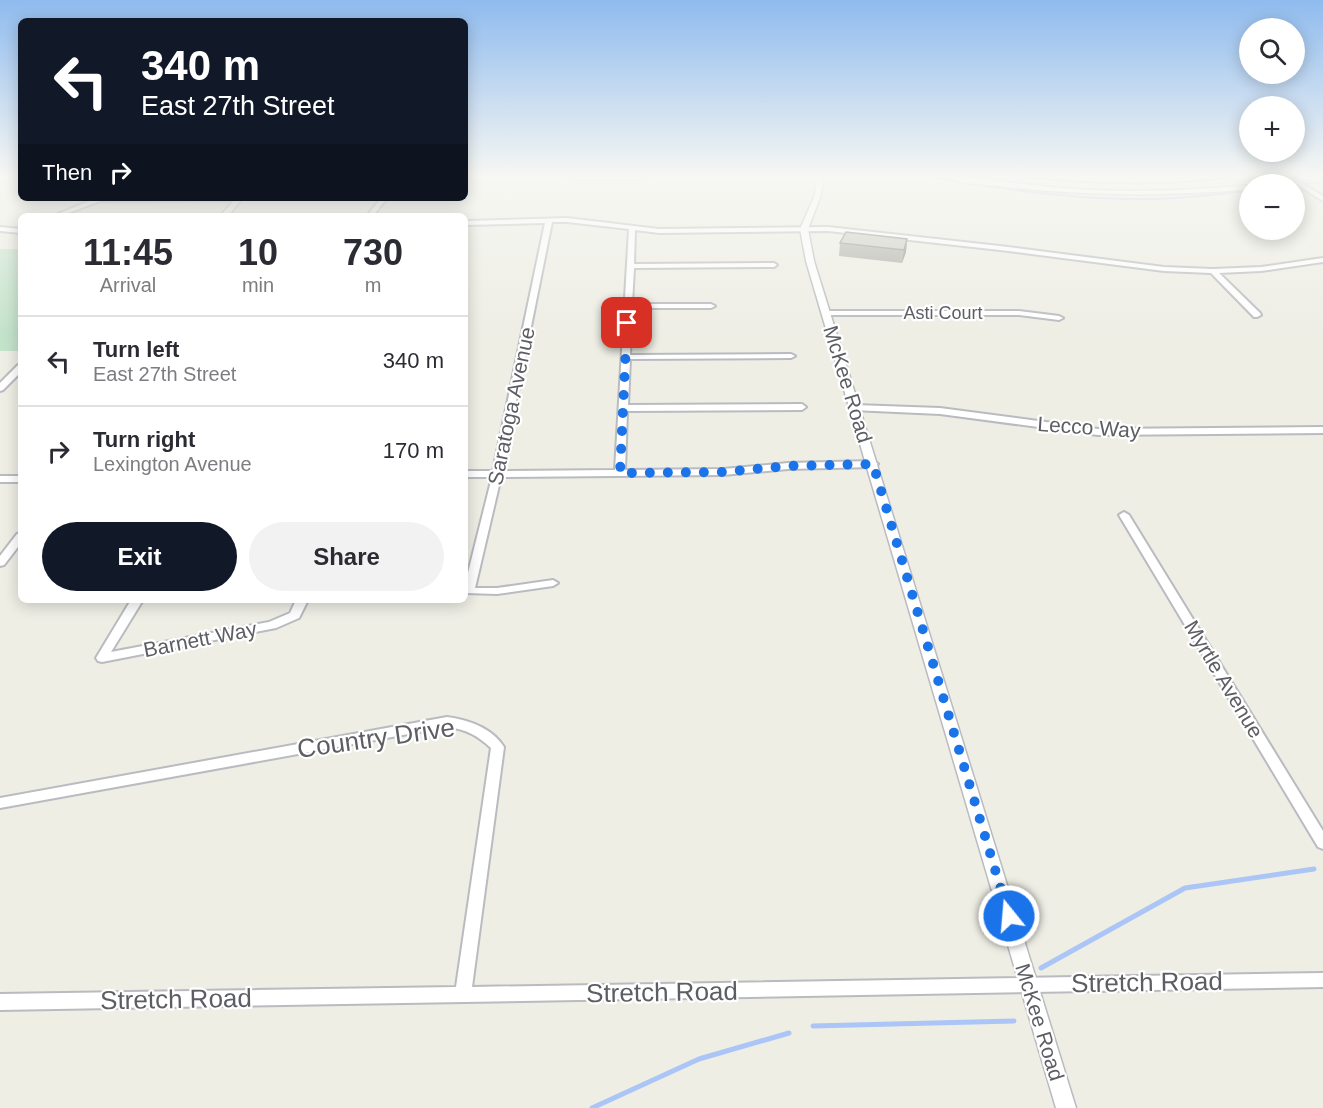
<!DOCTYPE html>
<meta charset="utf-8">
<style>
body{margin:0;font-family:Helvetica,sans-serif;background:#f2f2f3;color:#2b2b33;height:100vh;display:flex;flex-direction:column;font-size:22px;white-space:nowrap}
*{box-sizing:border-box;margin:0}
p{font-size:20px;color:#7c7c81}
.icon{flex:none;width:33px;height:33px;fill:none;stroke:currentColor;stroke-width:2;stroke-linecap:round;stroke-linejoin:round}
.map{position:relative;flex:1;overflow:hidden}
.drawer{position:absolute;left:18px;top:213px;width:450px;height:390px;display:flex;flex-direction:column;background:#fff;border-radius:9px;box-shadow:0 3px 15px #0003}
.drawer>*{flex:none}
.top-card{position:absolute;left:18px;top:18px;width:450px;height:183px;border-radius:9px;box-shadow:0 3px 15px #0003;background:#111827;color:#fff;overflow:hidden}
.buttons{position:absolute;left:1239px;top:18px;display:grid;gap:12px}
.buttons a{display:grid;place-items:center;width:66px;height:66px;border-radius:50%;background:#fff;box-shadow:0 3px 15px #0003;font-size:30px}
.pin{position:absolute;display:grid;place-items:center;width:51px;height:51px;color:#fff;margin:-26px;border-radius:12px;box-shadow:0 3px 9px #0006}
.me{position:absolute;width:66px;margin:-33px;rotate:343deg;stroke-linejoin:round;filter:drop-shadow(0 0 4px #0008)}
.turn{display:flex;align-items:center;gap:21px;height:126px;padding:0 24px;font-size:27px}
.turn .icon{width:78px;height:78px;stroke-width:2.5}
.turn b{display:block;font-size:42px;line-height:51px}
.then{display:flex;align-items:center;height:57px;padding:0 24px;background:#0003;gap:12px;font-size:22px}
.eta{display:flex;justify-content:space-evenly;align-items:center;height:102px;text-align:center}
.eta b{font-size:36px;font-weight:700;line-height:42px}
.button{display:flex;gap:12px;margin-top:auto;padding:12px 24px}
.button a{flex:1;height:69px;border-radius:36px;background:#111827;color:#fff;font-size:24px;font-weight:700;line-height:69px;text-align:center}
.button a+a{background:#f2f2f3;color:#2b2b33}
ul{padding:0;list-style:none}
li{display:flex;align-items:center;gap:18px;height:90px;padding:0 24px;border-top:2px solid #e1e1e2}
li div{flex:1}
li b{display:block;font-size:22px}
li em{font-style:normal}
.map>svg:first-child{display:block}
.green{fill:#c4e3cb}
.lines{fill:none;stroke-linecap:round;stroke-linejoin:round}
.stream-far1{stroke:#abc5f7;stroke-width:2}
.stream{stroke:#abc5f7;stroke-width:5}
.canal{fill:#abc5f7;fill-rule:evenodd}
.minor-casing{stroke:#babbc0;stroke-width:4}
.tertiary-casing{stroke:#babbc0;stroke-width:3}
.minor{fill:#fff;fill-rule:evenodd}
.tertiary{fill:#fff;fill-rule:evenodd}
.wall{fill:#adaca7}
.shaded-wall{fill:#8d8c88}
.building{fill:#c9c8c2;stroke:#8d8c88;stroke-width:1.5}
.route{stroke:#1a73e8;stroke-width:10;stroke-dasharray:0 18}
.labels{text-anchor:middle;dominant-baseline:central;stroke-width:4.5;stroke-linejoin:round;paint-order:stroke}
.far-street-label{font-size:18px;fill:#5d5e64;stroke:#fff}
.street-label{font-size:21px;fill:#5d5e64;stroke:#fff}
.near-street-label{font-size:26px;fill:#5d5e64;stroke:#fff}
</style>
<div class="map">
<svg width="1323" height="1108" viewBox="0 0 1323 1108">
<rect width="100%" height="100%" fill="#eeeee5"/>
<path class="green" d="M0 249H21V351H0Z"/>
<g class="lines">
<path class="stream-far1" d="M1022 177C1093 184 1163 187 1234 177
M967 183C1027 192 1088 200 1149 199 1183 199 1216 194 1250 191
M1294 185 1323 182"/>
<path class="stream" d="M1041 968 1185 888 1314 869
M813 1026 1014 1021
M592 1108 699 1059 789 1033"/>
<path class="canal" d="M926 177H943L970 183 967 185Z"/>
<g class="minor-casing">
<path id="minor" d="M1295 179 1323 196V201L1293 182 1292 181Z
M96 198H243L240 200 100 201 61 216H53Z
M381 198H387L373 216H367Z
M567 218 659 229 828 227 1000 246 1164 267 1213 269 1261 267 1323 258V262L1261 271 1219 273 1260 313 1261 315 1257 317H1254L1211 273 1164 271 1000 250 828 231 659 233 635 230 634 264 774 263 777 265 774 267 634 268 632 304H711L715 306 711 308H632L630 355 791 354 795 356 791 358 630 359 628 405 802 404 806 407 802 410 627 411 625 470 723 469 788 463 873 461 878 464 873 467 788 469 723 475 501 477 475 588H497L553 580 558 583 553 586 497 594 465 593V585L492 477H465V471H493L545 223 465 225V221ZM552 222H567L629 229 615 470 502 471Z
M0 227 21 229V233L0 231Z
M823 311H1019L1059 316 1063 318 1059 320 1019 315H826L822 313Z
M18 365H21V372L3 390 0 391V383Z
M855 405 940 408 1098 429 1323 427V433L1098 435 940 414 852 410V406Z
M0 476H21V482H0Z
M1124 512 1129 515 1323 831V849L1318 847 1119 515Z
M21 533V543L4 565 0 566V556L17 534Z
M131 600H143L111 652 269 622 290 613 296 600H308L299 618 276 628 102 662 98 661 96 658Z
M447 717C469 720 492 728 504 747L472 987 1323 973V987L0 1010V994L456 987 491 748C478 736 466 729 447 727L0 808V798Z"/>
</g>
<g class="tertiary-casing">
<path id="tertiary" d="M566 177H649L646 179H569Z
M817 177H823L821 195 808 229 814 261 1076 1108H1056L806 261 800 229 815 195Z
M947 177C985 177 1023 185 1061 188 1124 193 1187 191 1250 185V189C1168 197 1087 196 1006 187 988 184 963 185 947 177Z
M1303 177H1322L1280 184H1266Z
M236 198H243L228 216H220Z"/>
</g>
<use href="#minor" class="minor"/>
<use href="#tertiary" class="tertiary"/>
</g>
<path class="wall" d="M907 239 906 252 902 263 839 256 840 243Z"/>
<path class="shaded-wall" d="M907 239 906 252 902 263 904 250Z"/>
<path class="building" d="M846 232 907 239 904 250 840 243Z"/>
<linearGradient id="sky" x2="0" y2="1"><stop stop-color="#8fbbee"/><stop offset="0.53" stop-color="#f7f7f3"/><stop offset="1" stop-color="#f7f7f3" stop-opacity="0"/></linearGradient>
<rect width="1323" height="332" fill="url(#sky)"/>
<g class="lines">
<path class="route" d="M627 323 620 473 723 472 788 466 873 464 1009 916"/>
</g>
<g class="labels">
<g class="far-street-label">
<text x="943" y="313">Asti Court</text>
</g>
<g class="street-label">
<text transform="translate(848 384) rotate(73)">McKee Road</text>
<text transform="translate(511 406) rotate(-78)">Saratoga Avenue</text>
<text transform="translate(1089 427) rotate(4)">Lecco Way</text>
<text transform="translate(200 639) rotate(-11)">Barnett Way</text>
<text transform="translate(1224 679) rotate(59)">Myrtle Avenue</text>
<text transform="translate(1040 1022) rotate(73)">McKee Road</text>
</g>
<g class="near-street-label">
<text transform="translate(376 738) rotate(-8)">Country Drive</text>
<text transform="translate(1147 982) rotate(-1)">Stretch Road</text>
<text transform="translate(662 992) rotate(-1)">Stretch Road</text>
<text transform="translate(176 999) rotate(-1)">Stretch Road</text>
</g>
</g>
</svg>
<div class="buttons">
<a><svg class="icon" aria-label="search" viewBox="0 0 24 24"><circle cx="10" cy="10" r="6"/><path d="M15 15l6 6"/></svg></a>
<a>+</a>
<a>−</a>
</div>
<div class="pin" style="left:627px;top:323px;background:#d93025"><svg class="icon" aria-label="arrive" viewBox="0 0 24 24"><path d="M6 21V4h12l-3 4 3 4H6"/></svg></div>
<svg class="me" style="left:1009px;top:916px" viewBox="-20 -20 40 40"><circle r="17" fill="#1a73e8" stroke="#fff" stroke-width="3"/><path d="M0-11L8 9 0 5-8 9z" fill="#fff"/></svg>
<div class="top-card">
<div class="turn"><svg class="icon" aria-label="left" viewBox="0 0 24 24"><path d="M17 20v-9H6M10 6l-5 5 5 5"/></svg><div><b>340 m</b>East 27th Street</div></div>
<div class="then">Then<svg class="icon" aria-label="right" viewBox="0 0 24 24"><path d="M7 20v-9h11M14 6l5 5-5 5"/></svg></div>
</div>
<section class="drawer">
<div class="eta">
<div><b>11:45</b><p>Arrival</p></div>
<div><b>10</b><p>min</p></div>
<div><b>730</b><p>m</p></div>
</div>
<ul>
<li><svg class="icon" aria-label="left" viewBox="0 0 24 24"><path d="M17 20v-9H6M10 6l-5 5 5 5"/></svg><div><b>Turn left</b><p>East 27th Street</p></div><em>340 m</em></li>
<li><svg class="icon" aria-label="right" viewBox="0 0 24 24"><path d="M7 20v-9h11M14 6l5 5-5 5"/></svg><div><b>Turn right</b><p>Lexington Avenue</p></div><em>170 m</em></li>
</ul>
<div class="button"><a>Exit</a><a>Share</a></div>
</section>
</div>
